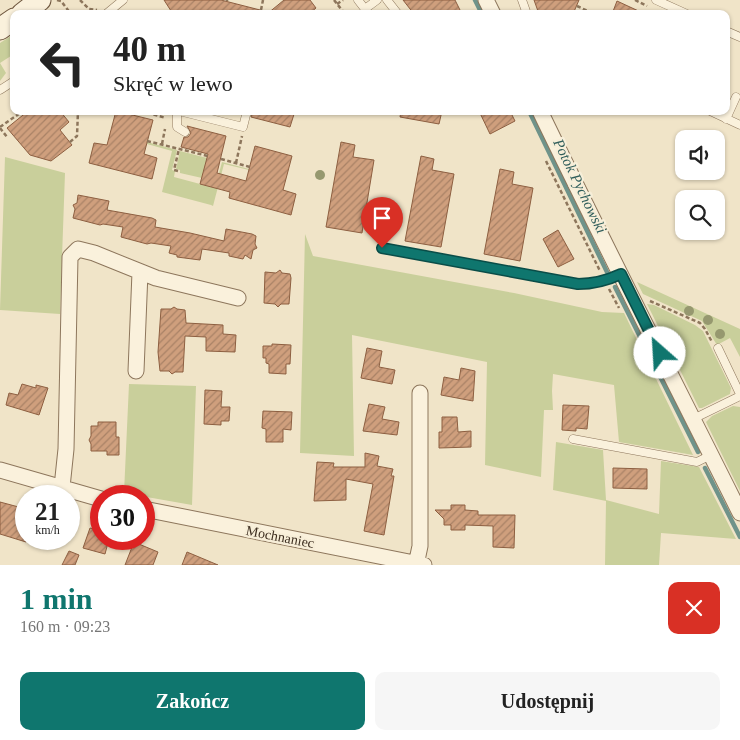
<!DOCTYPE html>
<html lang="pl">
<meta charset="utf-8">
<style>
body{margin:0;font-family:Georgia,serif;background:#f6f6f6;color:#222;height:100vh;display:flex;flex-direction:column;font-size:19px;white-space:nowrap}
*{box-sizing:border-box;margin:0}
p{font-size:16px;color:#767676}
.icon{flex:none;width:28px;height:28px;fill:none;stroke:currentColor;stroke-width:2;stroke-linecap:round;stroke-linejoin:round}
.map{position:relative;height:565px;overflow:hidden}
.sheet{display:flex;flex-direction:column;background:#fff;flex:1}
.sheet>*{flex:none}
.guide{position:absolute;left:10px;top:10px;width:720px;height:105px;border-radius:10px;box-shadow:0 1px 4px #0004;background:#fff;color:#222;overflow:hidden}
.fabs{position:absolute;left:675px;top:130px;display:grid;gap:10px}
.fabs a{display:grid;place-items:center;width:50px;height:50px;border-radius:10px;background:#fff;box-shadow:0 1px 4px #0004;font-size:25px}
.speed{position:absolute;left:15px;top:485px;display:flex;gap:10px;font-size:25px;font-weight:700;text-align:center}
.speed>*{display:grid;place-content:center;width:65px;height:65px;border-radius:50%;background:#fff;box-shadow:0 1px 4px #0004;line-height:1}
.speed small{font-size:12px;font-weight:400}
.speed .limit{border:8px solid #d22;background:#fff;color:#111}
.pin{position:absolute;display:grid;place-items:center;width:42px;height:42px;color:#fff;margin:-51px -21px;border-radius:50% 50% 50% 0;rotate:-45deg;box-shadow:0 0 5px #0007}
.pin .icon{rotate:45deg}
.me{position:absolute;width:55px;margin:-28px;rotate:334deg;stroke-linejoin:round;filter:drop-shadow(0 0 4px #0008)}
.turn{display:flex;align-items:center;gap:18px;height:105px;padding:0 20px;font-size:22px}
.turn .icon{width:65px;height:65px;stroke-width:2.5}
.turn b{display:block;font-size:35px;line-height:42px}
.round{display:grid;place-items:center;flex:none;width:52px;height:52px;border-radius:10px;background:#f6f6f6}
.overview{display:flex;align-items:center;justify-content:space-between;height:85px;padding:0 20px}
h1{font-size:30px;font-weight:700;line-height:38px;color:#0f766e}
.action{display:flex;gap:10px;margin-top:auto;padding:10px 20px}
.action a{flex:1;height:58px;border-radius:10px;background:#0f766e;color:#fff;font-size:20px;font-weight:700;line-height:58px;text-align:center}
.action a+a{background:#f6f6f6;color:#222}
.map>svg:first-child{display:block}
.grass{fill:#c9cf9b}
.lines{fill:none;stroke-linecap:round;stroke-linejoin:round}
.stream{stroke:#6f938a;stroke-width:4.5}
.building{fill:url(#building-hatch);stroke:#8d5f41}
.lane-casing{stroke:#8d765c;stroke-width:9}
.street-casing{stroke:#8d765c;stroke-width:17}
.secondary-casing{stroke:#6f573f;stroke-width:23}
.path{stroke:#8d765c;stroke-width:2.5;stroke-dasharray:4 2.5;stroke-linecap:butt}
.lane{stroke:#faf1dc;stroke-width:8}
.street{stroke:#faf1dc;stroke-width:15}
.secondary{stroke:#faf1dc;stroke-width:21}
.tree{fill:#96986f}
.route-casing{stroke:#0a4d48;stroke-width:12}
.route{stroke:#0f766e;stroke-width:9}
.labels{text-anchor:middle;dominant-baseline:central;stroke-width:4.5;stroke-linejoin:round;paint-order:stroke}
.street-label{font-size:14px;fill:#3d2e20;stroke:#f7eed8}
.water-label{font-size:15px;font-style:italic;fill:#2f5d5a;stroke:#f7eed8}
</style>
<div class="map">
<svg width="740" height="565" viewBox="0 0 740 565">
<defs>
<pattern id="building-hatch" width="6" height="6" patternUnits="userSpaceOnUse" patternTransform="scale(1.25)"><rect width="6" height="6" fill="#cf9f7d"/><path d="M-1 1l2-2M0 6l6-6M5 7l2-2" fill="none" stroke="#a98266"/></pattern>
</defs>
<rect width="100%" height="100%" fill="#f0e4c8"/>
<path class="grass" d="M14 34V54L0 63 6 73 0 81V43Z
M147 142 177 150 172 170 175 171 174 177 215 188 222 162 249 169V170L224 164 213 206 211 205 162 192 172 151 147 144Z
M180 151 207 158 202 178 180 173V170L176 169Z
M5 157 65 173 60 314 0 310Z
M305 234 313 256 514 293 602 312 624 313 693 455 619 442 614 385 553 374 552 391 553 410H544L541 477 485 465 487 362 352 335 354 456 300 453Z
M637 282 740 329V357L730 338 717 345 702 321 643 294Z
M647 304 654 305 695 325 703 331 731 388 730 394 702 408H699Z
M129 384 196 386 192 505 124 493Z
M733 406 740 407V491L706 422 712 416Z
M556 442 603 450 606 500 659 514 661 461 699 467 736 539 661 533 659 565H605L606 501 553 490Z"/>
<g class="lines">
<path class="stream" d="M475 0 482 14
M529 111 607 272
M615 287 698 452
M705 468 740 537"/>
</g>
<path class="building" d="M164 0H221L260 10 259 14H173Z
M284 0H310L316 8 309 14H267Z
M403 0H455L462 14H414Z
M534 0H579L573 14H539Z
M617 1 645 14H612Z
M28 111H60L69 122 60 130 72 145 51 161 30 155 7 128Z
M116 111 153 120 144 154 157 158 152 179 89 163 94 143 107 145Z
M252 111H295L290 127 251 117Z
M401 111H442L439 124 400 117Z
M479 111H510L515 121 490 134Z
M187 126 226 136 217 173 246 181 255 146 292 156 283 190 296 194 291 215 229 198 230 192 200 184 208 154 181 147 184 137H188L191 133Z
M341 142 355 145 353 157 374 160 362 233 326 227Z
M421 156 434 159 432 170 454 174 441 247 405 241Z
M500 169 514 172 512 184 533 188 520 261 484 254Z
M78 195 109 201 107 210 152 218 156 220 155 227 190 233 224 241 226 229 252 234 256 236 255 244 257 248 253 250 251 259 245 255 243 259 229 256V253L202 249 200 260 177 257V255L169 253 171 246 151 243 147 244 121 237 123 227 103 224 100 225 73 218 75 209 73 205 77 203Z
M558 230 574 259 558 267 543 239Z
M280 270 282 273 290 274 291 278 289 304H281L278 307 275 304 264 303 265 272 276 273Z
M174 307 177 309 185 310 186 323 223 325V334L236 335 235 352 206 351V337L185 336 183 372H175L172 374 169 371H160L158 352 161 309H171Z
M272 344 291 345 290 364H286V374L269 373V364L266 363V358H263V346H272Z
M367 348 382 351 379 367 395 370 392 384 361 378Z
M461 368 475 371 473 401 441 395 444 377 459 380Z
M22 384 36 388V385L48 388 39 415 6 405 9 393 18 395Z
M205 390 222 391 221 407H230L229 421H221V425L204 424Z
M369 404 385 407 382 419 399 422 397 435 363 431Z
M563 405 589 406 587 429 576 428V431L562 430Z
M263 411 292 412 291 430 283 429V442H266V429L262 428Z
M442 417H457L458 432 471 431V447L439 448V432H442Z
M98 422H116V437H119V455H107V451H91V444L89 440 91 436V426H98Z
M365 453 379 456 377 466 393 469 391 476H394L384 535 364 531 373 484 346 479V500L314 501 317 462 334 463 333 467H365Z
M613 468 647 469V489L613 488Z
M0 502 26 509V542L0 534Z
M451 505H465V510L478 511V515H515L514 548 493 547V526L465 525V530H451V525H444V519L435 510H451Z
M90 528 101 531V539H109L105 554 83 548Z
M134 542 158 552 153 565H125Z
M69 551 79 555 75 565H62Z
M187 552 218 565H182Z"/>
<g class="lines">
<g class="lane-casing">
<path id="lane" d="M358 0 365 9 377 0
M387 0 398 14
M522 0 527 14
M656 0 687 14
M106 14 123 0
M726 31 740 37
M0 90 14 81
M177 111V127L185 132
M179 111 243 127 247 111
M710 111 740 125
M726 119 736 97
M382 248 578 284C594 284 607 281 621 274
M718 348 740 394
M693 419 740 396
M573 439 697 462 711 455"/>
</g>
<g class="street-casing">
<path id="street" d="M486 0 493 14
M540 111C605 246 673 379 740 513
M136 371 140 272
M0 470 101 499
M62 487 66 449 70 257 78 249 94 253 156 278 238 298
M144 509 424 565
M416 565 420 546V393"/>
</g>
<g class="secondary-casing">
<path id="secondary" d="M22 14 40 0
M0 29 14 19"/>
</g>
<path class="path" d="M57 0 61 1 71 14
M80 0 89 9 97 10
M334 0 345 14
M635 0 647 6
M227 1V0
M337 4 343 0
M577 6 594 14
M261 10 263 0
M141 111 166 118
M0 127 23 111
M0 128 7 137
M147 141 208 156
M70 142 77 136 78 111
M162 144 165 129
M221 159 250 167
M546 161 600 271
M236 163 242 136
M178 171 174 170 179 149
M609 289 619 308
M650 301 700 323 705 329 712 342"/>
<use href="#lane" class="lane"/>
<use href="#street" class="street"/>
<use href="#secondary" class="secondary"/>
</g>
<g class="tree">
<circle cx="320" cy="175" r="5"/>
<circle cx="689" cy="311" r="5"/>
<circle cx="708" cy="320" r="5"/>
<circle cx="720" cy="334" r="5"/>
</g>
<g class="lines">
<g class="route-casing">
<path id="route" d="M382 248 578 284C594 284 606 281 621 274L660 353"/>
</g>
<use href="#route" class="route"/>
</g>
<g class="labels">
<g class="street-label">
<text transform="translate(280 537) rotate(11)">Mochnaniec</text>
</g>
<g class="water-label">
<text transform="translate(580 186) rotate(64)">Potok Pychowski</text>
</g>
</g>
</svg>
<div class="fabs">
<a><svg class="icon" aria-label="sound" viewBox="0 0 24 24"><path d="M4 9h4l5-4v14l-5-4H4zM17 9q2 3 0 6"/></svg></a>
<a><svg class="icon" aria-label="search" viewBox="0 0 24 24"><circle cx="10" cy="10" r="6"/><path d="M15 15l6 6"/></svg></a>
</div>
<div class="speed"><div>21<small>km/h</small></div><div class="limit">30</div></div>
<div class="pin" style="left:382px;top:248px;background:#d93025"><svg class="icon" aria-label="arrive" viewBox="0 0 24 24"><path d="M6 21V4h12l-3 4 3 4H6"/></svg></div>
<svg class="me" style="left:660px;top:353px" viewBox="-20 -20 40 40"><circle r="19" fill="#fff"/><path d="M0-13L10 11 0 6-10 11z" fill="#0f766e"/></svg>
<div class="guide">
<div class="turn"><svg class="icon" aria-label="left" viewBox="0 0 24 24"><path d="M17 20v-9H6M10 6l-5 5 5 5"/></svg><div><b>40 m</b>Skręć w lewo</div></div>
</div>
</div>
<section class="sheet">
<div class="overview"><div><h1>1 min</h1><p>160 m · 09:23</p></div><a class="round" style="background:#d93025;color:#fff"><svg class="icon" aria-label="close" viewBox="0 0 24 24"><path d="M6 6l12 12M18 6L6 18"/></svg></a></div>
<div class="action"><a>Zakończ</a><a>Udostępnij</a></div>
</section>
